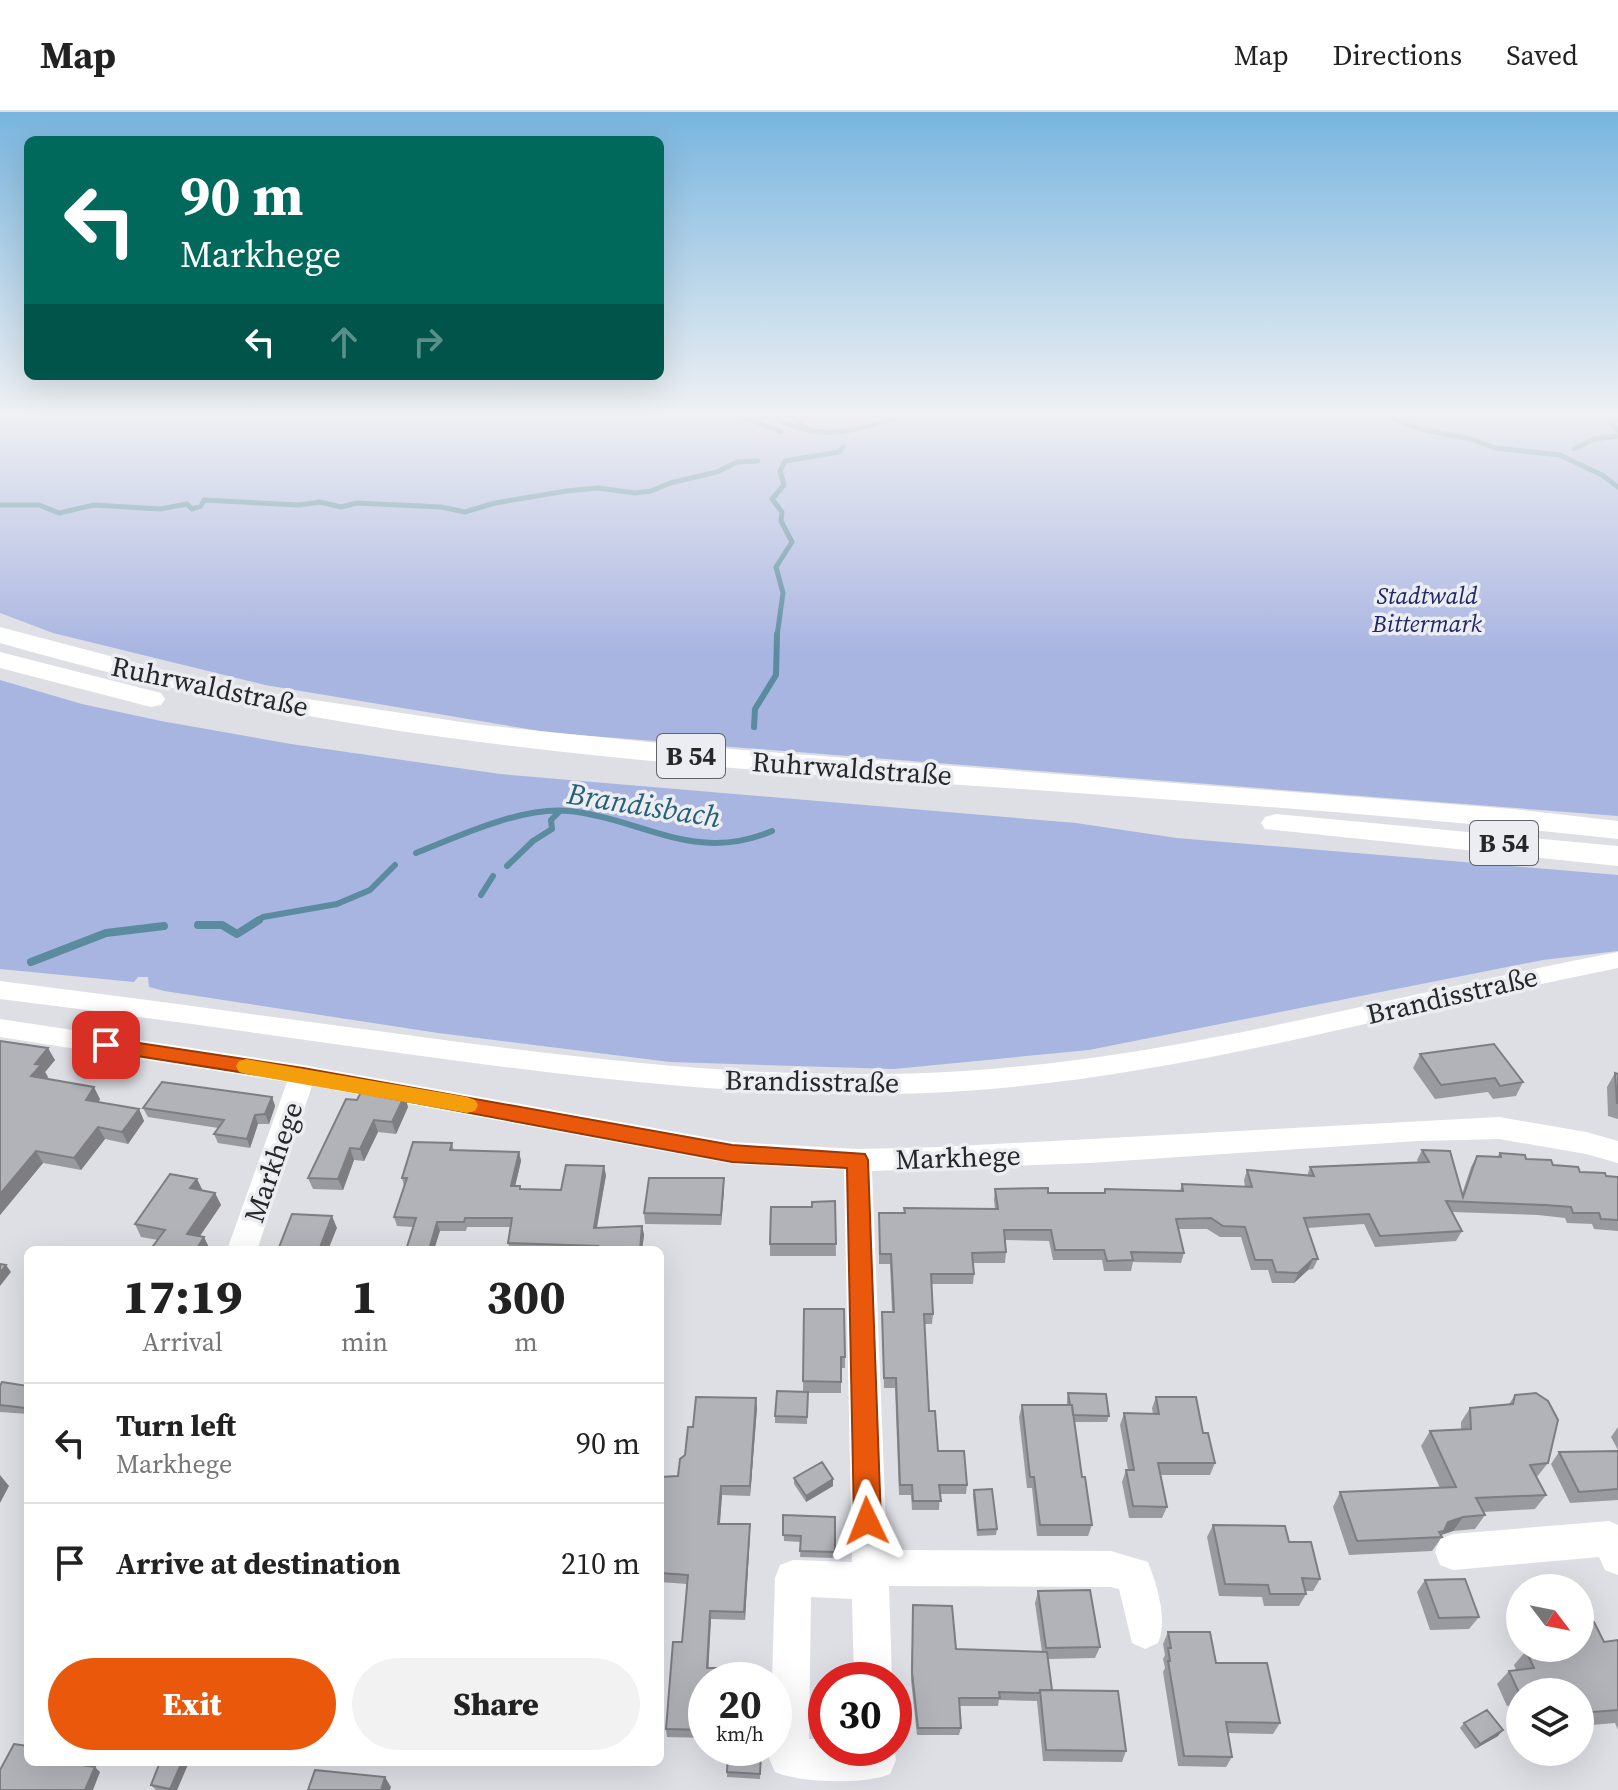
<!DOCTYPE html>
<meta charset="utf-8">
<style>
body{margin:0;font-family:"Source Serif 4",serif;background:#f2f2f2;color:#222;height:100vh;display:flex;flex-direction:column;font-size:30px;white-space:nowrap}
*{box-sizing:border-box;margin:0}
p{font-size:26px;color:#767676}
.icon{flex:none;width:44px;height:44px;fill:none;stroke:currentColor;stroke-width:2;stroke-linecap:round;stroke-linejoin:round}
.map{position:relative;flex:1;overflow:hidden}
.side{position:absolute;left:24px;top:1134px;width:640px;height:520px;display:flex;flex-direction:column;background:#fff;border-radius:12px;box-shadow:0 8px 32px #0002}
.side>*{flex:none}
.banner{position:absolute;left:24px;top:24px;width:640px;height:244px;border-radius:12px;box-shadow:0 8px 32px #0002;background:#00695c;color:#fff;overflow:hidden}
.needle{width:52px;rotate:122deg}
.fabs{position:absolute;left:1506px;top:1462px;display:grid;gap:16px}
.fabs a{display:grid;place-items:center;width:88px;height:88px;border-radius:50%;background:#fff;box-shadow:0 8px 32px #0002;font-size:40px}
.speed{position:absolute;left:688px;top:1550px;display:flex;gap:16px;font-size:40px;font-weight:700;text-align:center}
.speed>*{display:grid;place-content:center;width:104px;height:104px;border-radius:50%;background:#fff;box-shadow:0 8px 32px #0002;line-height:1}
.speed small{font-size:20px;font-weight:400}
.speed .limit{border:12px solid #d22;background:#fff;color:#111}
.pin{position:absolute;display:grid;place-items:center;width:68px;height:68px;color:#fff;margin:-34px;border-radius:16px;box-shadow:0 4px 12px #0006}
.me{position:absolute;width:88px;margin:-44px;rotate:358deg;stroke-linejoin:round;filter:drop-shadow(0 0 6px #0008)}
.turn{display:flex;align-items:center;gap:28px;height:168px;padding:0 24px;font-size:36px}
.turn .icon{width:104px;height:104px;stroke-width:2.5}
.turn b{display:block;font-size:56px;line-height:68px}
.lanes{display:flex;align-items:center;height:76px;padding:0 24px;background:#0003;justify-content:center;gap:40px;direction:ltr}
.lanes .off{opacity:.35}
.eta{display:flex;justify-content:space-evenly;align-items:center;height:136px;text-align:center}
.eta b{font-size:48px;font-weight:800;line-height:56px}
.primary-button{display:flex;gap:16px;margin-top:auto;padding:16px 24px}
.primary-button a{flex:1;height:92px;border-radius:48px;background:#ea580c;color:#fff;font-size:32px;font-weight:800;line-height:92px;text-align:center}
.primary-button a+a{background:#f2f2f2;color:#222}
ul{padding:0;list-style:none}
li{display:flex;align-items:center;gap:24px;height:120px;padding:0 24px;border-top:2px solid #e0e0e0}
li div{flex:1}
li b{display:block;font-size:30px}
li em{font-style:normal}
header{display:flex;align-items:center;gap:48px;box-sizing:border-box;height:112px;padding:0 40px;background:#fff;border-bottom:2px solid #e0e0e0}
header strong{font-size:38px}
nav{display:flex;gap:44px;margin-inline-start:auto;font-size:28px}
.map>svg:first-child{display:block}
.green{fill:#a9b5e1}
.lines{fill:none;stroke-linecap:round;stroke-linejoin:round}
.stream-far2{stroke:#5a8b9e;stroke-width:5}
.stream-far1{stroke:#5a8b9e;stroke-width:6}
.stream{stroke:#5a8b9e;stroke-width:8}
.minor{fill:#fff;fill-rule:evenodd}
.highway{fill:#fff;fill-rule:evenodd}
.wall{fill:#999a9f}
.shaded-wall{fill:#7d7d82}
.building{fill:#b2b3b9;stroke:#7d7d82;stroke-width:2}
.route{fill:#ea580c;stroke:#983908;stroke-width:2}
.slow{fill:#f59e0b}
.labels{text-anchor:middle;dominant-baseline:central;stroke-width:7;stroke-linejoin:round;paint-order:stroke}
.far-park-label{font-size:24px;font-style:italic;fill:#1f2766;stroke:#ebedf2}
.shield{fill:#ebedf2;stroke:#616265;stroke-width:2}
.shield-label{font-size:26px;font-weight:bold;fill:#262729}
.street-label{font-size:28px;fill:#262729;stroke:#ebedf2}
.water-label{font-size:30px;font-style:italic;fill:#286073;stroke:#ebedf2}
</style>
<header>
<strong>Map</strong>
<nav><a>Map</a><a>Directions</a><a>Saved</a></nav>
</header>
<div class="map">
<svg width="1618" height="1678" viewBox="0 0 1618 1678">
<rect width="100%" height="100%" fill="#dedfe5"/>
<path class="green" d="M0 305H1618V704L552 621 265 573 53 521 0 501Z
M0 568 82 592 161 609 291 632 500 662 1076 711 1177 726 1618 763V839L1543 848 1089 938 894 957 670 950 438 921 164 879 149 875 148 865H138L134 870 0 857Z"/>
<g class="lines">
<path class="stream-far2" d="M726 305 749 307 781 320
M773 305C815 329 854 321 897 305
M792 305 809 318
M1390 305 1420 317 1471 327 1495 336 1560 343 1602 363 1618 375
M1618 305 1611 311 1618 318
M1574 337 1594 327 1618 324
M0 393H39L59 401 94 393 160 397 187 392 192 397 201 394 204 388 299 393 320 390 341 395 357 391 441 395 465 400 495 391 566 379 598 376 635 381 651 379 670 371 717 360 737 350 758 349
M777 524 783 481 776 455 792 430 781 409 782 400 772 387 784 373 780 359 785 349 839 340 843 335"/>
<path class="stream-far1" d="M754 615 755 597 776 563 777 522
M416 741C459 724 522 694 569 699 643 707 695 752 772 719
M507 754 533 729 552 717 551 708 558 701
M481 783 493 764
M256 810 263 805 337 792 370 778 395 753"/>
<path class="stream" d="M198 813H222L237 822 259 808
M31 850 106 821 164 814"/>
<path class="minor" d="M1618 840V856C1401 899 1186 964 964 979 778 991 591 967 407 942 272 923 136 904 0 887V869C136 886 272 905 407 923 591 948 778 971 964 959 1185 945 1401 881 1618 840Z
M0 907 303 953 732 1030 858 1037 939 1035 1499 1005 1586 1020 1618 1029V1051L1586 1042 1499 1027 1418 1029 1090 1051 872 1059 887 1438 1111 1439 1148 1450C1157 1473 1168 1508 1158 1531L1145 1537 1132 1531 1119 1477 1111 1475 889 1474 892 1568H854L852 1487 811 1485 809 1627H826V1636L894 1634 896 1648 890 1662C865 1673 800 1671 775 1660L769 1646V1636H774V1568H772L775 1466 780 1453 793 1448 852 1450 844 1058 732 1052 312 974 257 1138H227L287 970 0 925Z
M1609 1409 1618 1413V1463L1605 1458 1599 1445 1453 1458 1440 1453 1435 1440 1440 1427 1453 1422Z"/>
<path class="highway" d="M0 515 190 565 287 584 482 613 678 633 1513 697 1618 709V727C1419 705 1220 691 1021 677 776 660 529 645 287 600 190 582 95 558 0 531Z
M0 540 161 581 165 587 161 593 151 595 0 556Z
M1276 702 1618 734V754L1265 717 1261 711 1265 705Z"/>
</g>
<path class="wall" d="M0 929 55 948 45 960 48 965 46 967 100 987 99 990 139 997 144 1009 128 1032 105 1027 81 1058 43 1051 0 1103Z
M1420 942 1523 970 1516 984 1493 987 1488 980 1435 987 1413 956Z
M1615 961 1618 962V1007L1608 1004 1607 975Z
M272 985 275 994 269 1012H258L250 1036 218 1031 214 1022 218 1016 148 1005 143 996Z
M346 987 408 995 396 1022 378 1020 364 1049 354 1048 343 1078 313 1077 308 1066Z
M452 1031 454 1039 519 1040 521 1049 515 1074 521 1077 561 1078 606 1063 597 1116 642 1114 644 1123 642 1138H510L508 1131 511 1115H467L466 1119H440L413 1115 397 1114 394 1105 404 1074 402 1066Z
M1422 1038 1462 1082 1471 1055 1477 1044 1497 1045 1500 1041 1580 1060 1618 1065V1119L1594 1117 1592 1112 1567 1111 1565 1106 1538 1103 1452 1100 1462 1119 1456 1129 1375 1135 1364 1112 1307 1116 1318 1147 1313 1157 1308 1158 1294 1171H1272L1268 1158H1251L1241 1125H1220L1207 1117H1179L1184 1141 1181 1151 1133 1150 1131 1159H1104L1102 1148H1053L1049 1129 1005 1128 1006 1140 1005 1151H973L974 1162 973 1172H931L933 1202 932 1212H924L929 1299 938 1339 967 1373 966 1382H940L939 1398H912L911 1383H899L895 1276H884L882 1200H892L890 1152H879V1101H904V1096L995 1097 994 1088 995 1077 1048 1081H1104L1105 1077 1180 1079 1182 1072 1245 1075 1244 1068 1247 1058 1307 1064 1310 1055 1418 1050 1417 1048Z
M724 1066V1077L721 1113 645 1112 644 1101Z
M197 1067 202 1078 215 1081 221 1093 200 1124 204 1125 210 1138H150L158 1128 141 1125 135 1112Z
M835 1089 836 1144H770V1132L812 1095Z
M804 1197 845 1245V1256H841V1281H808L807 1312 775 1311V1304L803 1280Z
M0 1274H28V1302L0 1300Z
M1068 1281 1109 1304 1107 1310H1074L1082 1365 1092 1413 1088 1424H1037L1032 1376H1027L1019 1305 1022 1293H1067V1288Z
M1515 1283 1548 1351 1536 1366 1546 1383 1535 1397 1483 1400 1485 1403 1475 1417 1453 1419 1441 1423 1442 1425 1432 1439 1349 1443 1333 1395 1340 1380 1440 1376 1421 1334 1430 1319 1461 1317V1310L1470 1296 1509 1292Z
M1156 1285 1203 1321 1215 1351 1210 1363H1160L1167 1395 1162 1406H1129L1122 1370 1126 1358H1128L1120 1313 1124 1301 1153 1302 1152 1296Z
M757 1296 750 1384 722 1383 720 1412 750 1421 745 1508 711 1507 706 1568V1626L667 1625 666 1617 682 1530 687 1472 660 1470V1365L678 1364 693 1315Z
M1618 1315V1338L1611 1325Z
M1618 1339V1388L1570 1391 1551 1352 1559 1340Z
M794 1366 833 1374 806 1390 794 1372Z
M974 1378 997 1417 996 1423 977 1424 973 1384Z
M783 1403 835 1405 834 1446 800 1445 801 1430 784 1429Z
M1213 1413 1289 1430 1320 1467 1313 1479H1305L1306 1482 1299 1494H1264L1262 1485 1219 1484 1207 1425Z
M1425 1468 1479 1505 1469 1517 1430 1518 1417 1480Z
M1038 1479 1100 1535 1095 1546 1048 1547 1052 1578 1126 1639 1122 1650 1043 1649 1037 1589 999 1588 998 1594H960L961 1616 959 1623H917L911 1568 913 1494 956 1537 1042 1540 1035 1491Z
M1168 1520 1216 1551 1280 1611 1273 1622 1228 1621 1232 1645 1226 1655 1178 1654 1163 1560 1165 1556 1163 1547 1165 1543 1163 1532Z
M1618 1528V1618L1615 1611 1580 1614V1580H1520V1593L1507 1594 1497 1572 1509 1559 1516 1558 1514 1553 1525 1540 1523 1536H1580L1604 1530Z
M1464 1611 1498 1624 1475 1637 1460 1616Z
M761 1642 760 1667 727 1665V1660Z
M160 1650H189L177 1678H156L151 1673Z"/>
<path class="shaded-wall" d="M48 936 55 948 45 960 48 965 38 976 31 964 35 952Z
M94 975 100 987 92 1000 86 988Z
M405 983 408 995 396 1022 392 1010Z
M272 985 275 994 269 1012 265 1002Z
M139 997 144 1009 128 1032 122 1020Z
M255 1003 258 1012 250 1036 247 1027Z
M374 1008 378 1020 364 1049 360 1037Z
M98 1015 105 1027 81 1058 74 1046Z
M350 1036 354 1048 343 1078 338 1067Z
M36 1039 43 1051 0 1103V1082Z
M519 1040 521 1049 513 1083 511 1074Z
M604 1054 606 1063 595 1125 594 1116Z
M724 1066V1077L721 1113V1103Z
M197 1067 203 1079 190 1076Z
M215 1081 221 1093 193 1134 187 1122Z
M332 1104 337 1116 328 1138H319Z
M437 1110 440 1119 434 1138H429Z
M642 1114 644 1123 642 1138H640Z
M204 1125 210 1138H196Z
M1313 1147 1308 1158 1294 1171 1298 1161Z
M6 1153 11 1160 0 1174V1161Z
M756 1286 757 1296 750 1384V1374Z
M0 1363 9 1374 0 1391Z
M833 1367V1374L806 1390V1384Z
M721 1374 722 1383 719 1421 718 1412Z
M1463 1405 1453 1419 1441 1423 1448 1410Z
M750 1412V1421L745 1508 744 1500Z
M710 1499 711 1507 708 1565 707 1556Z
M1503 1618 1498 1624 1475 1637 1480 1632Z
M182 1650H189L177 1678H171L170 1677Z
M95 1655 100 1660 93 1678H85Z
M385 1665 391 1675 390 1678H381Z"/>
<path class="building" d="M0 929 48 936 35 952 41 953 31 964 94 975 86 988 139 997 122 1020 98 1015 74 1046 36 1039 0 1082Z
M1494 932 1523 970 1500 974 1495 966 1441 973 1420 942Z
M1615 961 1618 962V991H1617Z
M162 970 272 985 265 1002 255 1003 247 1027 214 1022 224 1008 143 996Z
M362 978 405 983 392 1010 374 1008 360 1037 350 1036 338 1067 308 1066 346 987 357 988Z
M413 1030 452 1031 450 1038 519 1040 511 1074H520V1077L561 1078 566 1053 604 1054 594 1116 642 1114 640 1138H597L598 1134 508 1131 512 1106H465L464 1110H437L429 1138H406L416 1106 394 1105 407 1066H402Z
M1422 1038 1450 1039 1463 1085 1477 1044 1501 1045 1500 1041 1525 1043 1526 1047 1551 1048 1553 1053 1578 1055 1580 1060 1605 1061 1606 1064 1618 1065V1108L1601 1107 1599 1101H1573L1571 1095 1545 1093 1446 1089 1462 1119 1380 1124 1369 1102 1304 1106 1318 1147H1313L1298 1161 1276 1160 1272 1148H1255L1245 1115 1223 1114 1211 1106 1176 1107 1184 1141 1131 1140 1133 1148 1107 1149 1104 1138H1055L1051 1118H1004L1006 1140 972 1141 974 1162H931L933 1202H924L929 1299H935L938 1339H964L967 1373H939L941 1389H913L912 1373H900L896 1266H884L882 1200H894L891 1142H880L879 1101H905L904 1096 998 1097 995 1077 1048 1076V1081H1105V1077L1183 1079 1182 1072 1252 1075 1247 1058 1314 1064 1310 1055 1429 1050Z
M170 1062 197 1067 190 1076 215 1081 187 1122 204 1125 196 1138H150L165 1118 135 1112Z
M649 1066H724L721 1103 644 1101Z
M835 1089 836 1132H770L771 1095H812V1090Z
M292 1102 332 1104 319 1138H278Z
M0 1152 6 1153 0 1161Z
M804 1197H844L845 1245H841V1270L803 1269Z
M2 1270 28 1274V1291L25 1296 0 1293V1274Z
M777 1279 808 1280 807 1305 775 1304Z
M1068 1281 1106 1282 1109 1304 1073 1303 1072 1293H1070Z
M1536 1281 1548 1289 1558 1308 1548 1351 1530 1353 1546 1383 1476 1386 1485 1403 1463 1405 1448 1410 1444 1419 1439 1420 1442 1425 1357 1429 1340 1380 1456 1375 1430 1319 1471 1317 1470 1296 1513 1292 1515 1283Z
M696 1285 756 1286 750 1374H721L718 1412H750L744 1500 710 1499 707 1556H745L744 1568H706V1618L666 1617 673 1530H682L688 1463 660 1461V1365L678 1364 680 1347 685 1343 688 1315H693Z
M1156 1285H1196L1203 1321H1208L1215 1351H1158L1167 1395 1133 1394 1126 1358H1134L1124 1301 1159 1302Z
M1022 1293H1072L1082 1365H1085L1092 1413H1040L1034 1365H1030Z
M1618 1339V1377L1579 1380 1559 1340Z
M822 1350 833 1367 806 1384 794 1366Z
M992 1377 997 1417 978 1418 974 1378Z
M783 1403 835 1405V1440L800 1439 801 1424 783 1423Z
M1213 1413 1285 1414 1289 1430H1311L1320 1467 1302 1466 1306 1482H1270L1268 1473 1225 1472Z
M1465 1467 1479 1505 1439 1506 1425 1468Z
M1090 1478 1100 1535 1046 1536 1038 1479Z
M913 1493 952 1494 956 1537 1047 1540 1052 1578H1040L1039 1581 999 1580 1000 1586H959L961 1616H918L912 1560Z
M1594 1510 1604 1530 1618 1528V1598L1580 1601V1580H1562L1561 1576 1519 1581 1509 1559 1534 1556 1526 1539 1542 1536H1580V1511Z
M1168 1520H1210L1216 1551H1267L1280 1611 1226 1610 1232 1645 1184 1644 1168 1549H1170L1168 1536H1171Z
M1040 1578 1118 1579 1126 1639 1046 1638Z
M1487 1598 1503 1618 1480 1632 1464 1611Z
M14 1632 28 1634V1650H76L75 1652 95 1655 85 1678H0V1658Z
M728 1640 761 1642 760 1662 727 1660Z
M160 1650H182L170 1677 151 1673Z
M315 1658 385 1665 381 1678H308Z"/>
<linearGradient id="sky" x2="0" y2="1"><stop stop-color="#78b5de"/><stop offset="0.56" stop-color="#f0f1f3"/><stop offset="1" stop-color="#f0f1f3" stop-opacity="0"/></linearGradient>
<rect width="1618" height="540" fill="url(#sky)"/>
<path class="route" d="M106 926 303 956 732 1033 865 1042 868 1048 881 1409 877 1418 867 1422 858 1418 854 1409 847 1056 732 1050 303 970 99 938 96 933Z"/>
<path class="slow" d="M246 947 467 985 475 988 478 993 475 999 467 1001 246 962 239 960 236 954 239 949Z"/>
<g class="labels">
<g class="far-park-label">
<text x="1427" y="483">Stadtwald<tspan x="1427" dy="28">Bittermark</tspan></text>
</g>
<g class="shield">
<rect x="657" y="622" width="68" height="44" rx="6"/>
<rect x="1470" y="709" width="68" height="44" rx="6"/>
</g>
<g class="shield-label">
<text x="691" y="644">B 54</text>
<text x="1504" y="731">B 54</text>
</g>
<g class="street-label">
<text transform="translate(210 574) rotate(12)">Ruhrwaldstraße</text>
<text transform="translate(852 656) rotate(4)">Ruhrwaldstraße</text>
<text transform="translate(1452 883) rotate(-13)">Brandisstraße</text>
<text transform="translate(812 969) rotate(1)">Brandisstraße</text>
<text transform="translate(958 1045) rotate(-2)">Markhege</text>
<text transform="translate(273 1050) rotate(-71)">Markhege</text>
</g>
<g class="water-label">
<text transform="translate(644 693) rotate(9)">Brandisbach</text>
</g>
</g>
</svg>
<div class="fabs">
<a><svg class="needle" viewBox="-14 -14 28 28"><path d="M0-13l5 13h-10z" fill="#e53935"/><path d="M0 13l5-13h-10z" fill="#767676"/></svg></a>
<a><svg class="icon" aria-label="layers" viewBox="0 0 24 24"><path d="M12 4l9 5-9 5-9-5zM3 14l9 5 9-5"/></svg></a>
</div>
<div class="speed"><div>20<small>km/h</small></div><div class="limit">30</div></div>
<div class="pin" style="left:106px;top:933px;background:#d93025"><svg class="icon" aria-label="arrive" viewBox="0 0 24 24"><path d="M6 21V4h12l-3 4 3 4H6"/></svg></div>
<svg class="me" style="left:867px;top:1409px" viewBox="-20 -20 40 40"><path d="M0-17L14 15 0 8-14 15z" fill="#ea580c" stroke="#fff" stroke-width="4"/></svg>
<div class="banner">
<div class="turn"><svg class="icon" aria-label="left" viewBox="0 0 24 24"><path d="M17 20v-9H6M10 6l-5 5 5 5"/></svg><div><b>90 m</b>Markhege</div></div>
<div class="lanes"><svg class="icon" aria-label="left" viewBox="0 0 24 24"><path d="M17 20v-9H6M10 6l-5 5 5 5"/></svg><svg class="icon off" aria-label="ahead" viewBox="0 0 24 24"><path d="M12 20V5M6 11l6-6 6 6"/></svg><svg class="icon off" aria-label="right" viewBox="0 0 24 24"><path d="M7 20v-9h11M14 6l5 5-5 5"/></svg></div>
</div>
<section class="side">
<div class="eta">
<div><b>17:19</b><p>Arrival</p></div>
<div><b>1</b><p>min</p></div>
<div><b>300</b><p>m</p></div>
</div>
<ul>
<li><svg class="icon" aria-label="left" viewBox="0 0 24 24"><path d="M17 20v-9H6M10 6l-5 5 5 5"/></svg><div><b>Turn left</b><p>Markhege</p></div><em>90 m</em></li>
<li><svg class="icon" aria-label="arrive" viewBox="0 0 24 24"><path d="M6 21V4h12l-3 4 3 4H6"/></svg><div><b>Arrive at destination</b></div><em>210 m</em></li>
</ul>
<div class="primary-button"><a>Exit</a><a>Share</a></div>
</section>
</div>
